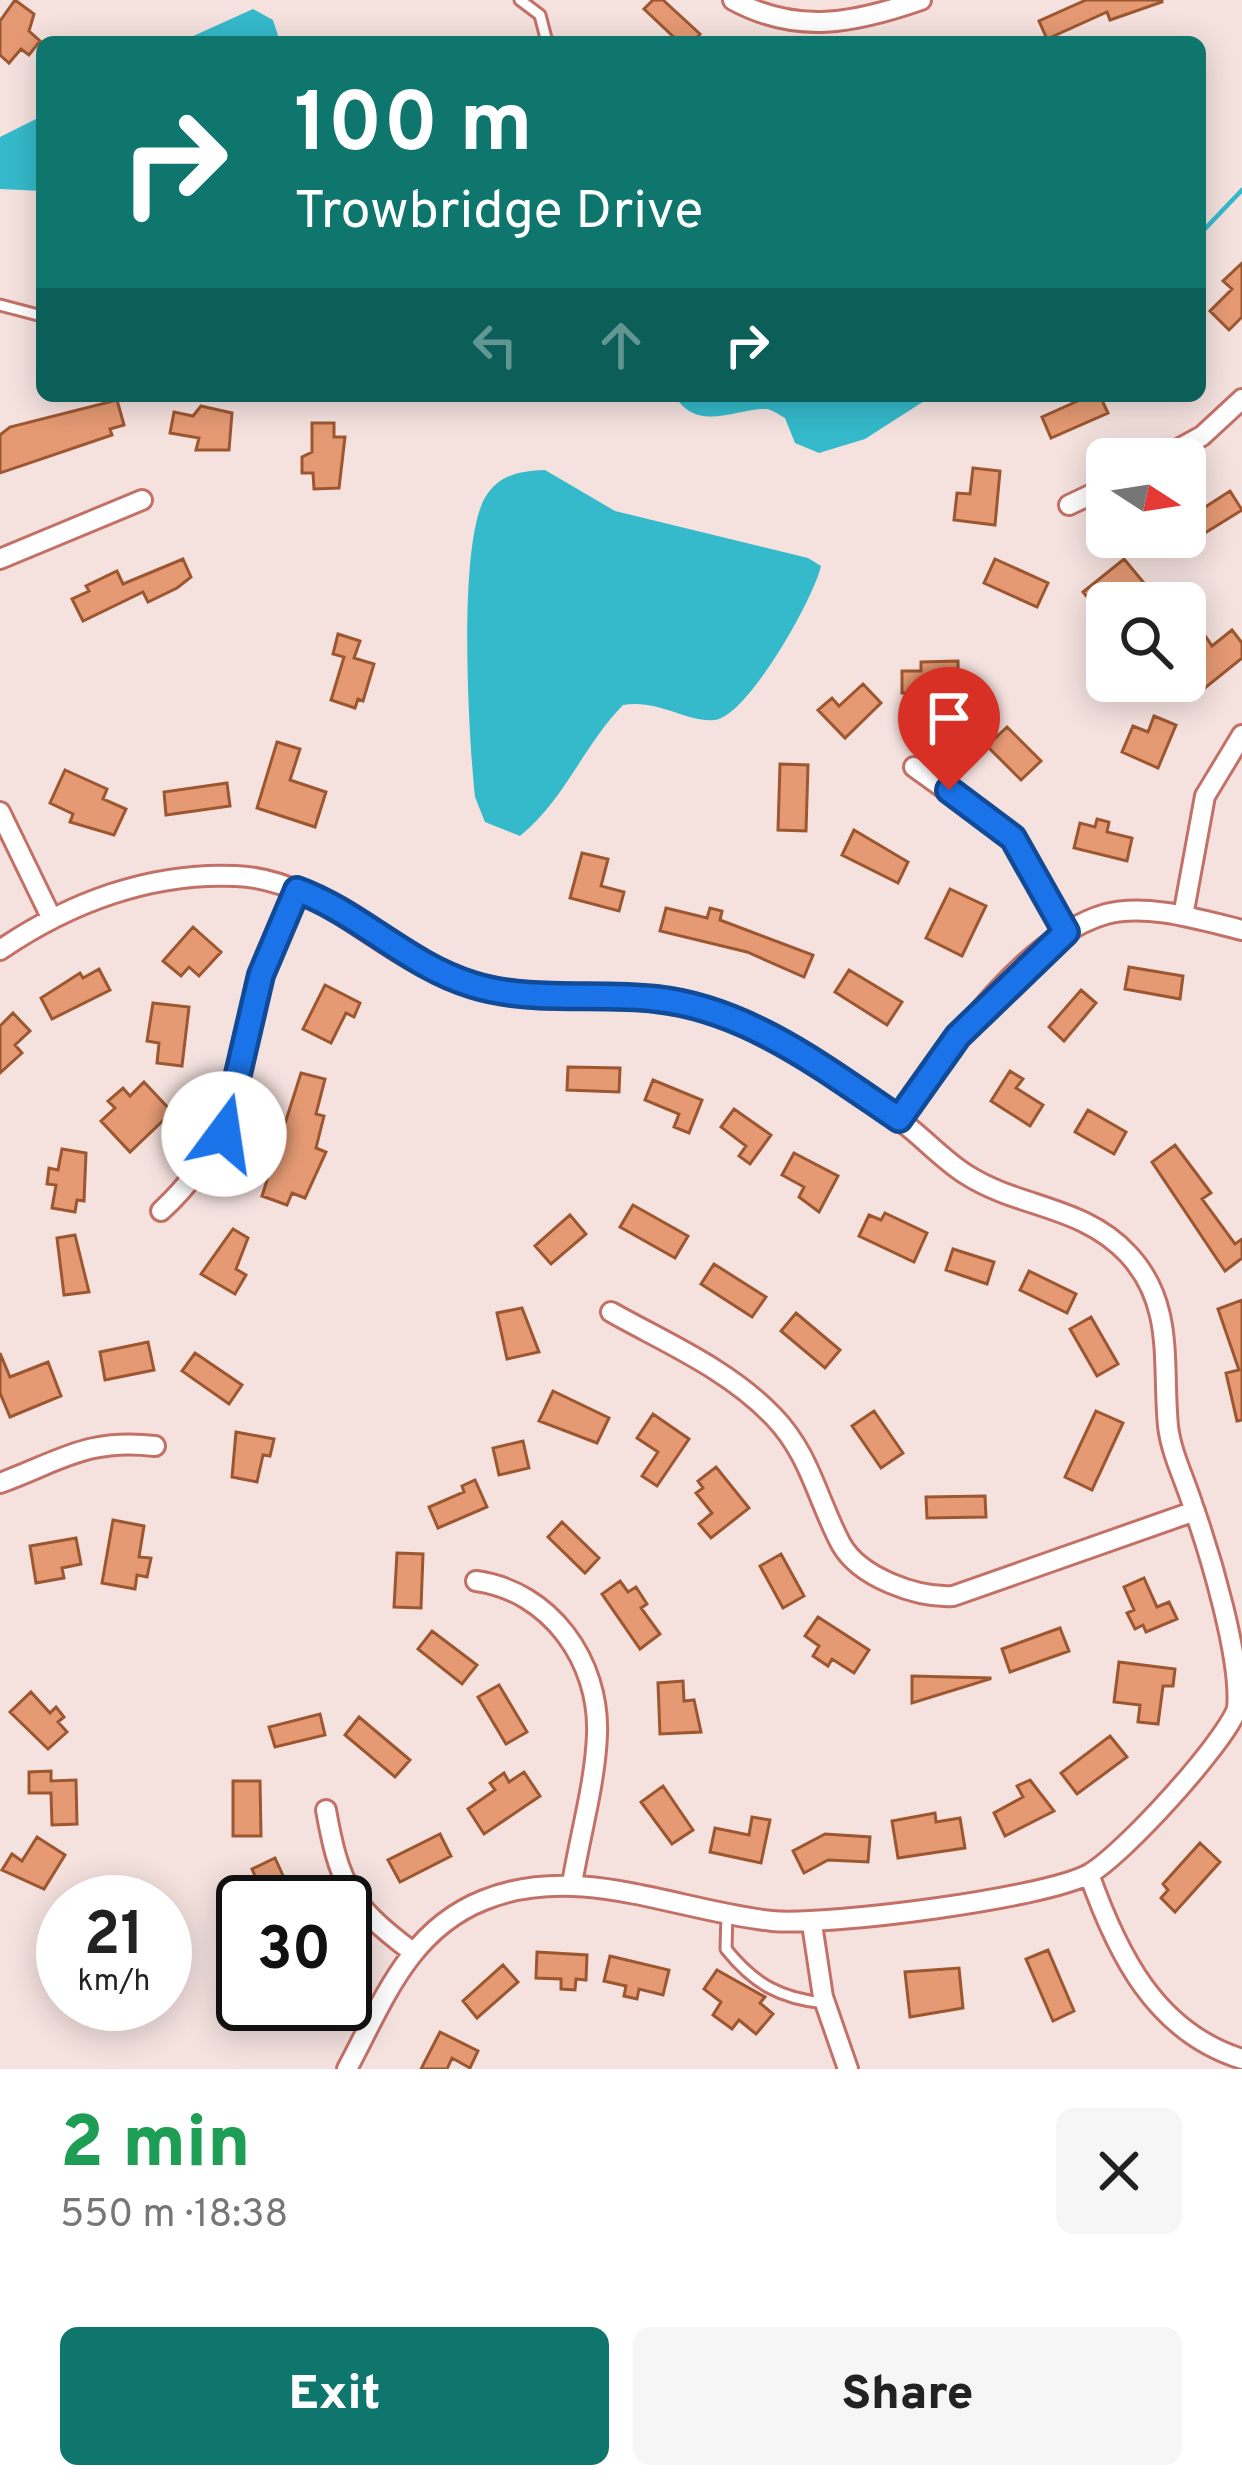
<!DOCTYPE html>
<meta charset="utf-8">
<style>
body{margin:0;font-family:Overpass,sans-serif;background:#f6f6f6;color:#222;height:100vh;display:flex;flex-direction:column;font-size:45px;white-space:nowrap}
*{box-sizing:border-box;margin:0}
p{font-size:39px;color:#767676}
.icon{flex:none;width:66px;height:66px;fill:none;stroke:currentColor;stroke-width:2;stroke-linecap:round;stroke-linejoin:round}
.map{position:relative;height:2069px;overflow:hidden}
.panel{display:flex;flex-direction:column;background:#fff;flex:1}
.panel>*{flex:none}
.hud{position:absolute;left:36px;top:36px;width:1170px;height:366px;border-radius:18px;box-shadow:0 6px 30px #0003;background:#0f766e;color:#fff;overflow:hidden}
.needle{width:78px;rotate:102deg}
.controls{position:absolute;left:1086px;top:438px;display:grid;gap:24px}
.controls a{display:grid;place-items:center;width:120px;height:120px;border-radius:18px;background:#fff;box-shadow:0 6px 30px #0003;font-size:60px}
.speed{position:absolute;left:36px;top:1875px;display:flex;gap:24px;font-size:60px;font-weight:700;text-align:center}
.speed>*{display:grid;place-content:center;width:156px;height:156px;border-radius:50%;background:#fff;box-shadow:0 6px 30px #0003;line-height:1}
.speed small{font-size:30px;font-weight:400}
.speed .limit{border:6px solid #111;border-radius:18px;background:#fff;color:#111}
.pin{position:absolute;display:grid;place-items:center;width:102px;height:102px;color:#fff;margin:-123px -51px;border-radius:50% 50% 50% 0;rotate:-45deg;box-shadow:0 0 12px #0007}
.pin .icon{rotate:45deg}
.me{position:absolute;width:132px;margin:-66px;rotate:14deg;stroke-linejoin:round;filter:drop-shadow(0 0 9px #0008)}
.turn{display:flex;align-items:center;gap:42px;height:252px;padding:0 60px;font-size:54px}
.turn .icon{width:156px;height:156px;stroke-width:2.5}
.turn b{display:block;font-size:84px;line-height:102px}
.lanes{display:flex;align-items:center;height:114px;padding:0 60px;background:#0003;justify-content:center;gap:60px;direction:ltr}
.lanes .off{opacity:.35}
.round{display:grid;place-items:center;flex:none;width:126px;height:126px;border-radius:18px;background:#f6f6f6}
.head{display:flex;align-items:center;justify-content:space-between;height:204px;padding:0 60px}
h1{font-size:72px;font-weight:800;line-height:90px;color:#1e9e55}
.action{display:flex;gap:24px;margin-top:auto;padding:24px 60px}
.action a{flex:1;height:138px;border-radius:18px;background:#0f766e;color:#fff;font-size:48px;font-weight:800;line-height:138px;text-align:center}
.action a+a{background:#f6f6f6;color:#222}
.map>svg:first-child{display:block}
.water{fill:#35bacb}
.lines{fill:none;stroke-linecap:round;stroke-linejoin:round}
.stream{stroke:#35bacb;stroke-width:4.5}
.building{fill:#e59a73;stroke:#9c5731;stroke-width:3}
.lane-casing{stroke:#c37167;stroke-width:15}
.street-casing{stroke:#c37167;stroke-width:24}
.lane{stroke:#fff;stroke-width:9}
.street{stroke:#fff;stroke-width:18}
.route-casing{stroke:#114b97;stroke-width:30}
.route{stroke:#1a73e8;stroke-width:21}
</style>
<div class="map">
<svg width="1242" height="2069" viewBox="0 0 1242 2069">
<rect width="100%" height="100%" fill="#f5e2df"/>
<path class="water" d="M253 9 273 20 280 42H180Z
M42 116V191L0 189V137Z
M675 396H932L865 439 819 453 795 443 785 418C779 415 773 410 767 409 738 407 698 434 675 396Z
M545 470 615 511 808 558 821 566C814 598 748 716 715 720 687 723 659 699 623 705 583 746 566 798 520 836L485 822 475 797C469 740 456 534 488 493 503 473 523 471 545 470Z"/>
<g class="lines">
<path class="stream" d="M1200 234 1242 190"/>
</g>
<path class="building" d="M15 0 34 14 29 31 40 41 29 55 21 49 9 63 0 55V21Z
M653 0H663L700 34 692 42H679L644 9Z
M1086 0H1162V2L1110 20 1107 12 1047 39 1039 21Z
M1242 263V317L1229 330 1210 311 1232 289 1223 281Z
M1089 396H1100L1108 413 1051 438 1042 417Z
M117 400 124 425 110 429 112 435 0 473V435L10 427Z
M201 406 232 413 229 450H196L199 438 170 433 174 412 193 416Z
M312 423H334V437H345L339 488 314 489 313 473H302V457L312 452Z
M973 468 1000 471 995 525 954 520 957 493 970 494Z
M1230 491 1242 510 1192 541 1185 520Z
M183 559 191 577 177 588 148 602 143 592 83 621 72 599 89 591 86 586 117 571 123 584Z
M995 559 1048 583 1037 607 984 583Z
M1124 559 1149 589 1133 602 1125 593 1100 613 1083 592Z
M1232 630 1242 643V658L1200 692 1185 674V664L1206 637 1212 646Z
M338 634 360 641 354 658 374 664 363 701 358 699 355 708 331 700 344 657 333 654Z
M958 661V693H902V671H921V662Z
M863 684 881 703 845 738 818 710 832 698 839 706Z
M1154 716 1176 725 1158 768 1122 752 1133 726 1148 732Z
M1007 727 1041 761 1021 780 987 746Z
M277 742 300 749 290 780 326 792 315 827 257 808Z
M780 764 808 765 806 831 778 830Z
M65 770 107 789 103 799 126 809 114 835 70 822 73 814 50 803Z
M227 783 230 806 166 815 164 792Z
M1097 819 1109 822 1107 832 1132 838 1127 861 1074 848 1080 823 1095 827Z
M854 830 908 862 898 883 842 855Z
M582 853 608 859 601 886 624 892 619 911 570 898Z
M950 889 986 906 962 956 926 938Z
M666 908 707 918 710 908 722 911 720 920 813 955 804 977 747 952 660 931Z
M193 927 221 952 199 976 189 967 181 976 163 961Z
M1129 967 1183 976 1180 999 1125 989Z
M99 969 110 990 52 1019 41 998 80 973 83 978Z
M849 970 902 1002 887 1025 835 992Z
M325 985 360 1003 354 1017 346 1013 331 1043 303 1029Z
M1081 990 1096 1003 1064 1041 1049 1027Z
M153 1003 189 1007 182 1066 157 1063 159 1043 147 1041Z
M13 1013 30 1031 15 1045 22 1053 0 1073V1026Z
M568 1067 620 1068 619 1092 567 1090Z
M1010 1071 1023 1079 1016 1088 1043 1105 1030 1126 991 1101Z
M301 1073 325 1079 316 1114 324 1116 316 1148 326 1152 305 1198 292 1193 287 1205 262 1196Z
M653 1080 702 1100 689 1133 674 1127 679 1114 645 1100Z
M144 1082 172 1112 130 1152 101 1121 115 1108 108 1101 123 1088 130 1096Z
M734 1109 771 1135 750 1164 739 1156 746 1146 721 1127Z
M1088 1110 1126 1132 1114 1154 1075 1132Z
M1175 1145 1211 1193 1202 1199 1235 1244 1242 1239V1258L1225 1271 1152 1162Z
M62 1149 86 1153 84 1201 77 1200 75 1212 52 1208 56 1185 47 1184 49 1168 58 1170Z
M794 1153 838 1176 819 1212 799 1197 804 1187 782 1175Z
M633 1205 688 1236 675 1258 620 1227Z
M885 1213 927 1233 914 1262 859 1236 869 1215 881 1220Z
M570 1215 586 1234 551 1264 535 1246Z
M233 1229 248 1238 236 1269 246 1275 235 1294 201 1274Z
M75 1235 89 1292 64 1295 57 1238Z
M953 1249 994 1262 987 1284 946 1270Z
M714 1264 766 1297 752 1317 701 1284Z
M1029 1271 1076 1294 1067 1313 1020 1290Z
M1242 1300V1420L1237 1421 1226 1373 1239 1370 1218 1309Z
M522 1308 539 1352 507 1359 497 1313Z
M796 1313 840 1350 825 1368 781 1331Z
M1091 1317 1118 1364 1097 1376 1070 1329Z
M148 1342 154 1370 105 1380 100 1352Z
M0 1353 10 1377 48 1362 61 1396 10 1417 0 1393Z
M195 1353 242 1385 229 1404 182 1371Z
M553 1391 609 1418 597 1443 539 1421Z
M874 1411 903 1453 881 1468 852 1426Z
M1096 1411 1123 1423 1092 1490 1065 1477Z
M653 1414 689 1439 657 1486 642 1476 658 1452 637 1438Z
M236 1432 274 1439 270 1456 263 1455 257 1482 232 1477Z
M523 1441 529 1468 499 1475 493 1448Z
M716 1467 749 1508 711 1538 699 1524 712 1513 696 1493 703 1488 698 1481Z
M475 1480 487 1507 438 1528 429 1507 464 1492 462 1486Z
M985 1496 986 1517 927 1518 926 1497Z
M113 1520 144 1526 139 1557 151 1558 147 1577 137 1575 135 1589 102 1583Z
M562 1522 599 1558 585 1573 548 1537Z
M76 1538 81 1564 62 1568 64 1578 36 1583 30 1546Z
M397 1553 423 1554 421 1608 394 1607Z
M781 1554 804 1596 783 1608 760 1566Z
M1144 1578 1157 1607 1169 1602 1177 1619 1146 1632 1143 1625 1135 1629 1127 1613 1134 1610 1124 1587Z
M620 1581 628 1592 636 1587 647 1604 641 1608 660 1634 640 1649 602 1594Z
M818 1617 869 1650 854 1673 832 1659 828 1666 813 1656 819 1646 805 1636Z
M1060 1628 1069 1651 1010 1672 1002 1649Z
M432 1631 477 1665 462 1684 418 1649Z
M1119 1662 1175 1669 1173 1686H1163L1158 1724 1138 1722 1140 1705 1114 1702Z
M912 1676 990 1678V1679L912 1703Z
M683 1681 684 1701 694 1700 701 1732 660 1734 658 1683Z
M499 1685 527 1732 506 1744 478 1697Z
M31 1692 50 1713 56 1707 64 1717 58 1722 67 1732 48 1749 10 1712Z
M320 1714 325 1735 275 1747 269 1727Z
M359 1717 410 1760 395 1777 345 1735Z
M1110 1736 1127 1757 1077 1794 1061 1773Z
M51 1771V1781L76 1780 77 1824 52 1825 51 1793H29V1772Z
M524 1772 540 1796 484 1834 468 1809 495 1790 490 1783 504 1773 509 1782Z
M1030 1780 1054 1811 1005 1836 994 1813 1023 1797 1017 1786Z
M233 1781H260L261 1836H233Z
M663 1786 693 1830 672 1844 641 1802Z
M935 1813 936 1822 960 1818 965 1848 898 1858 892 1821Z
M752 1817 770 1820 761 1863 710 1852 715 1828 749 1835Z
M440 1834 451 1856 400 1882 388 1860Z
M825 1834 870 1837 868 1862 828 1860 804 1873 793 1851Z
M37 1837 65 1855 44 1889 2 1870 12 1854 22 1861Z
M1200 1843 1220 1862 1175 1912 1161 1898 1168 1890 1163 1884Z
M275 1858 295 1902H266L252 1869Z
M1048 1950 1074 2011 1053 2021 1026 1959Z
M537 1952 587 1955 586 1980 576 1979 575 1990 561 1989V1979L536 1978Z
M610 1956 669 1970 663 1995 639 1989 637 1999 624 1996 626 1986 604 1981Z
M503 1965 518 1982 477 2018 463 2001Z
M959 1968 963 2008 910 2017 905 1972Z
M717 1970 765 1997 760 2003 773 2014 756 2034 739 2020 732 2029 713 2015 721 2002 704 1989Z
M440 2032 478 2051 470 2068 452 2058 447 2069H421Z"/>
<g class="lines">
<g class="lane-casing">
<path id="lane" d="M520 0 540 15 547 42
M0 305 42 316
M727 1913 726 1949C754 1984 781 1999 825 2003"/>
</g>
<g class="street-casing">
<path id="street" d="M733 0C797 35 855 23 921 0
M1160 459 1202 436 1242 399
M1069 505 1107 487
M0 559 142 500
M914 767 1013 838 1067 931
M0 812 50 915
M1183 916 1205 796 1242 735
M0 950C69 903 150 872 236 876 319 879 373 949 447 976 532 1006 623 986 709 1011 779 1032 845 1078 902 1122 924 1138 944 1161 967 1175 1019 1208 1084 1206 1128 1254 1175 1304 1162 1364 1168 1426 1171 1453 1185 1480 1193 1506 1210 1554 1242 1660 1237 1709 1224 1744 1123 1855 1089 1874 1042 1899 826 1926 772 1921 677 1911 578 1862 484 1900 408 1930 383 2002 347 2069
M899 1119C947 1052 1022 938 1106 914 1147 903 1201 920 1242 930
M161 1211C243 1135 232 1074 260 976 269 946 284 918 297 890
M611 1312C666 1343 728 1369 773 1416 810 1454 817 1499 841 1544 860 1578 918 1598 953 1596L1195 1511
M0 1483C60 1461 87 1438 155 1446
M476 1581C550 1591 600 1661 597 1735 595 1784 580 1835 572 1884
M326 1810C339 1883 350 1905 410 1950
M1089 1874C1117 1953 1155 2032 1242 2059
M812 1924 823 1997 848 2069"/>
</g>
<use href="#lane" class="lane"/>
<use href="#street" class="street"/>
</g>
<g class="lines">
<g class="route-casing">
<path id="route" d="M224 1134 261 975 297 890C360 913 407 965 473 985 531 1003 596 992 656 999 748 1009 825 1069 899 1119L958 1036 1066 932 1013 838 949 790"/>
</g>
<use href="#route" class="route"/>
</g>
</svg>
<div class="controls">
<a><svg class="needle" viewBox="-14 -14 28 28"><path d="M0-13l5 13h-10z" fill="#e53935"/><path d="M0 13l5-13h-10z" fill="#767676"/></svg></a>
<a><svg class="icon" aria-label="search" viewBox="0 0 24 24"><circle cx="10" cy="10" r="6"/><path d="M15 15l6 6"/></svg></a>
</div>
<div class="speed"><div>21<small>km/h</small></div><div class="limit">30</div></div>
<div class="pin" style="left:949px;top:790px;background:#d93025"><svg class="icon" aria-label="arrive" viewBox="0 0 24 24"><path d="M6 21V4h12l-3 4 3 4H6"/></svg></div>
<svg class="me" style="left:224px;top:1134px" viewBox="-20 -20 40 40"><circle r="19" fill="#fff"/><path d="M0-13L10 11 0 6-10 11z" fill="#1a73e8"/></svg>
<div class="hud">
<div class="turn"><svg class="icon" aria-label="right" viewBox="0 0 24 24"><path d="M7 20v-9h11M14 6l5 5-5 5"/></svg><div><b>100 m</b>Trowbridge Drive</div></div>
<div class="lanes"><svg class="icon off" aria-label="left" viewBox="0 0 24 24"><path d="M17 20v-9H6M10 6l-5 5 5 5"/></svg><svg class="icon off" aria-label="ahead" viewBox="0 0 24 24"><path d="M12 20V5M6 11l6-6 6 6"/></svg><svg class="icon" aria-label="right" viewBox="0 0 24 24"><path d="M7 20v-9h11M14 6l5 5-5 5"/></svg></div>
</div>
</div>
<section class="panel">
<div class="head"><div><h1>2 min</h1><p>550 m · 18:38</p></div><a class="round"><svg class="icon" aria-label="close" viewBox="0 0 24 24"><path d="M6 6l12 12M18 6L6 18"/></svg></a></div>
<div class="action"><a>Exit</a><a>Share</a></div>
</section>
